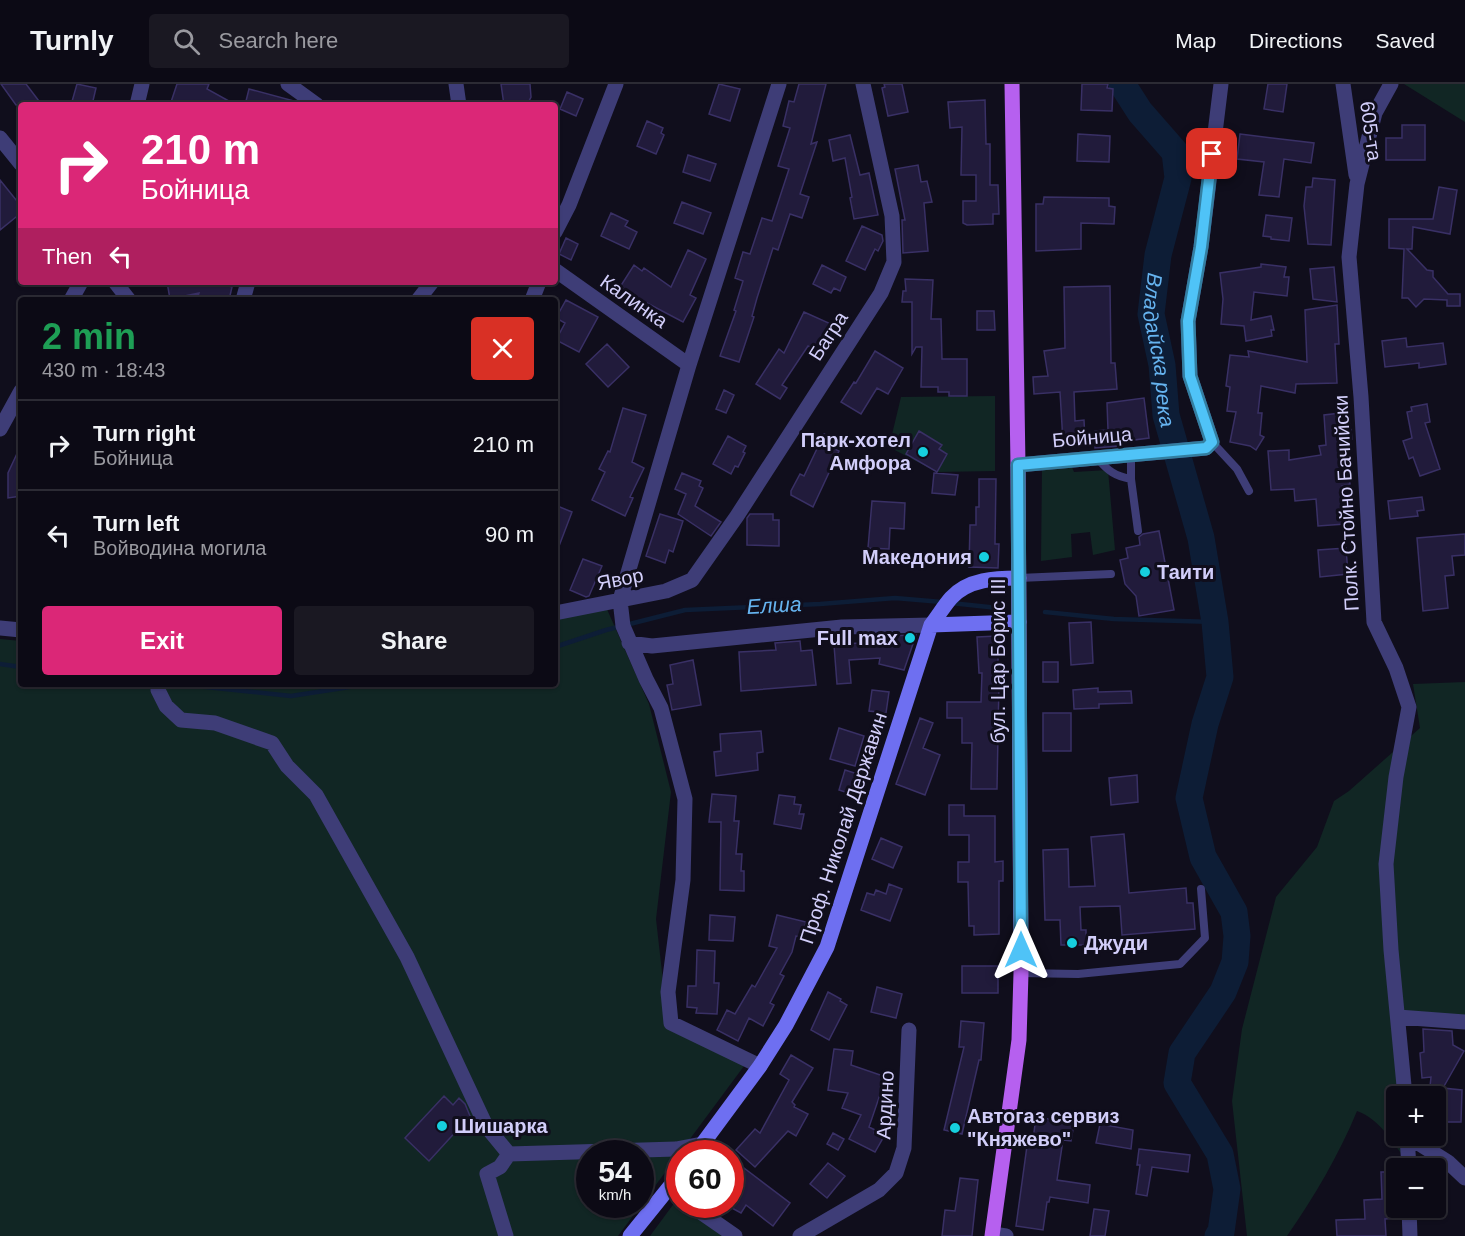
<!DOCTYPE html>
<meta charset="utf-8">
<style>
body{margin:0;font-family:Helvetica,sans-serif;background:#1a1822;color:#f1f3f6;height:100vh;display:flex;flex-direction:column;font-size:22px;white-space:nowrap}
*{box-sizing:border-box;margin:0}
p{font-size:20px;color:#9a9aa0}
.icon{flex:none;width:33px;height:33px;fill:none;stroke:currentColor;stroke-width:2;stroke-linecap:round;stroke-linejoin:round}
.map{position:relative;flex:1;overflow:hidden}
.side{position:absolute;left:18px;top:213px;width:540px;height:390px;display:flex;flex-direction:column;background:#0c0a15;border-radius:6px;box-shadow:0 2px 4px #0004,0 0 0 2px #2c2b34}
.side>*{flex:none}
.hud{position:absolute;left:18px;top:18px;width:540px;height:183px;border-radius:6px;box-shadow:0 2px 4px #0004,0 0 0 2px #2c2b34;background:#db2777;color:#fff;overflow:hidden}
.tools{position:absolute;left:1386px;top:1002px;display:grid;gap:12px}
.tools a{display:grid;place-items:center;width:60px;height:60px;border-radius:6px;background:#0c0a15;box-shadow:0 2px 4px #0004,0 0 0 2px #2c2b34;font-size:30px}
.speed{position:absolute;left:576px;top:1056px;display:flex;gap:12px;font-size:30px;font-weight:700;text-align:center}
.speed>*{display:grid;place-content:center;width:78px;height:78px;border-radius:50%;background:#0c0a15;box-shadow:0 2px 4px #0004,0 0 0 2px #2c2b34;line-height:1}
.speed small{font-size:15px;font-weight:400}
.speed .limit{border:9px solid #d22;background:#fff;color:#111}
.pin{position:absolute;display:grid;place-items:center;width:51px;height:51px;color:#fff;margin:-26px;border-radius:12px;box-shadow:0 3px 9px #0006}
.me{position:absolute;width:66px;margin:-33px;rotate:0deg;stroke-linejoin:round;filter:drop-shadow(0 0 4px #0008)}
.turn{display:flex;align-items:center;gap:21px;height:126px;padding:0 24px;font-size:27px}
.turn .icon{width:78px;height:78px;stroke-width:2.5}
.turn b{display:block;font-size:42px;line-height:51px}
.then{display:flex;align-items:center;height:57px;padding:0 24px;background:#0003;gap:12px;font-size:22px}
.round{display:grid;place-items:center;flex:none;width:63px;height:63px;border-radius:6px;background:#1a1822}
.summary{display:flex;align-items:center;justify-content:space-between;height:102px;padding:0 24px}
h1{font-size:36px;font-weight:700;line-height:45px;color:#1e9e55}
.action{display:flex;gap:12px;margin-top:auto;padding:12px 24px}
.action a{flex:1;height:69px;border-radius:6px;background:#db2777;color:#fff;font-size:24px;font-weight:700;line-height:69px;text-align:center}
.action a+a{background:#1a1822;color:#f1f3f6}
ul{padding:0;list-style:none}
li{display:flex;align-items:center;gap:18px;height:90px;padding:0 24px;border-top:2px solid #2c2b34}
li div{flex:1}
li b{display:block;font-size:22px}
li em{font-style:normal}
header{display:flex;align-items:center;gap:36px;box-sizing:border-box;height:84px;padding:0 30px;background:#0c0a15;border-bottom:2px solid #2c2b34}
header strong{font-size:28px}
nav{display:flex;gap:33px;margin-inline-start:auto;font-size:21px}
.search{width:420px;height:54px;background:#1a1822;display:flex;align-items:center;gap:15px;box-sizing:border-box;padding:0 21px;border-radius:6px;color:#9a9aa0;font-size:22px}
.map>svg:first-child{display:block}
.green{fill:#112624;fill-rule:evenodd}
.lines{fill:none;stroke-linecap:round;stroke-linejoin:round}
.stream{stroke:#0d1d36;stroke-width:4.5}
.river{stroke:#0d1d36;stroke-width:27}
.building{fill:#211b3b;stroke:#393065;stroke-width:1.5}
.lane{stroke:#3e3d77;stroke-width:8}
.street{stroke:#3e3d77;stroke-width:15}
.secondary{stroke:#6e6ff1;stroke-width:15}
.primary{stroke:#b660ef;stroke-width:15}
.route-casing{stroke:#337fa1;stroke-width:15}
.route{stroke:#4fc3f7;stroke-width:10}
.poi-dot{fill:#16cfde;stroke:#100e1c;stroke-width:2}
.labels{text-anchor:middle;dominant-baseline:central;stroke-width:6;stroke-linejoin:round;paint-order:stroke}
.street-label{font-size:20px;fill:#d2cefa;stroke:#100e1c}
.poi-label{font-size:20px;font-weight:bold;fill:#d2cefa;stroke:#100e1c;text-anchor:start}
.water-label{font-size:21px;font-style:italic;fill:#66b4f0;stroke:#100e1c}
</style>
<header>
<strong>Turnly</strong>
<div class="search"><svg class="icon" aria-label="search" viewBox="0 0 24 24"><circle cx="10" cy="10" r="6"/><path d="M15 15l6 6"/></svg>Search here</div>
<nav><a>Map</a><a>Directions</a><a>Saved</a></nav>
</header>
<div class="map">
<svg width="1465" height="1152" viewBox="0 0 1465 1152">
<rect width="100%" height="100%" fill="#100e1c"/>
<path class="green" d="M1404 0H1465V38Z
M995 312V387L937 388 889 363 901 313Z
M1071 381 1074 388 1108 386 1115 466 1093 471 1090 448 1071 450 1072 473 1041 477 1042 383Z
M606 523 649 620 671 708 656 835 668 941 747 978 618 1152H0V555L21 557V600H555V535ZM590 1070H640V1120H590Z
M1465 598V938L1399 933 1404 1012H1396V1052H1407L1409 1081C1395 1061 1380 1035 1357 1027 1339 1071 1314 1113 1287 1152H1247L1232 1017 1242 945 1276 813 1317 763 1334 717 1349 707 1420 644 1413 600Z
M675 1118 726 1152H650Z"/>
<g class="lines">
<path class="stream" d="M951 519 998 524
M1045 528 1114 535 1215 538
M555 563 606 546 685 526 820 520 895 514 942 518
M0 580 21 583
M177 600 291 612 369 600"/>
<path class="river" id="s1" d="M1122 0 1140 28 1175 68 1178 94 1158 171 1151 230 1162 281 1166 331 1201 454 1215 538 1220 593 1205 640 1189 714 1203 773 1234 828 1237 852 1235 878 1223 908 1182 969 1177 999 1220 1070 1227 1105 1221 1148 1218 1152"/>
</g>
<path class="building" d="M1 0H26L42 21H16Z
M77 0 96 4 92 21H71Z
M177 0H209L207 5 236 21H170Z
M501 0H530L531 13 527 21H504Z
M719 0 740 5 730 37 709 30Z
M799 0H826L811 60 817 58 800 110 809 113 802 134 790 130 778 166 773 164 757 214 752 232 754 233 739 278 720 272 736 227 734 226 743 197 735 194 743 168 750 170 762 134 772 137 789 85 778 82 790 44 783 42 789 17 794 18Z
M884 0H902L908 28 888 32 882 4 885 3Z
M1082 0H1108L1107 4 1113 5 1112 27 1081 26Z
M1268 0H1287L1283 28 1264 25Z
M249 5 294 17 293 21H245Z
M567 8 583 15 576 32 560 25Z
M985 16 986 60H990V101H998L999 130H993V140L967 141 963 139V117H976V91H961L962 43 950 44 948 18Z
M647 37 663 44 661 49 664 51 656 70 637 62Z
M1402 41H1425V76H1386V54H1402Z
M1078 50 1110 52 1109 78 1077 77Z
M1240 50 1314 59 1311 79 1284 75 1279 113 1259 111 1264 78 1237 75Z
M850 51 860 91 869 89 878 131 854 135 850 114 852 113 845 74 833 77 829 56Z
M688 71 716 80 710 97 683 88Z
M918 81 921 98 927 97 932 118 924 119 928 167 903 169 902 136H905L895 85Z
M1313 94 1335 96 1331 161 1308 160 1304 122 1306 103H1312Z
M0 96 21 122V129L0 146Z
M1439 103 1457 106 1450 150 1413 143 1412 165H1407L1427 186 1433 187V193L1448 210H1460V222H1447V216L1424 215 1416 223 1408 214H1402L1404 165 1389 164V135H1433Z
M1044 113 1109 114V122L1115 123 1114 140 1081 139V165L1036 167V120H1043Z
M682 118 711 129 703 150 674 139Z
M611 129 628 137 625 142 637 148 629 165 601 152Z
M1266 131 1292 134 1289 157 1271 155V153L1263 152Z
M862 142 882 151 883 157 878 167 875 165 865 186 846 177Z
M566 154 578 160 571 176 559 170Z
M688 166 706 175 690 211 696 214 683 238 647 219 646 220 620 203 634 181 642 187 644 184 671 203Z
M1261 180 1286 183 1284 193H1289L1287 212 1254 208 1251 236 1271 232 1274 246H1271L1272 252 1246 257 1244 242 1221 240 1223 215 1220 189 1261 183Z
M822 181 846 193 840 207 834 204 831 209 813 200Z
M1334 183 1337 218 1313 215 1310 185Z
M905 195 933 196 931 235H941L942 275H967V312H949V308H938V303H921L922 263H916L912 270V218H902L903 207H906Z
M167 198H224L225 201 232 203 229 216H197L199 209 170 215Z
M1110 202 1111 279H1115L1117 305 1074 308 1075 337 1084 336 1085 356 1063 358 1060 308 1034 310 1033 293 1048 292 1044 267 1065 264 1064 203Z
M566 216 598 233 579 268 556 256 565 239 556 234Z
M1337 221 1339 260H1335L1337 299 1296 300 1295 309 1261 302 1258 329H1262L1260 351 1264 353 1256 366 1250 362 1230 358 1236 328 1227 327 1230 303 1226 302 1230 271 1249 273 1248 267 1307 278 1305 226Z
M977 227H994L995 246H977Z
M804 228 831 240 818 267 808 262 782 301 787 304 780 315 756 300 779 265 784 269Z
M1406 254 1407 263 1443 259 1446 280 1419 284V279L1385 283 1382 257Z
M607 260 629 283 608 303 586 280Z
M875 267 903 284 888 310 877 304 861 330 841 318 854 298 856 299Z
M724 306 734 311 726 329 716 325Z
M1144 314 1149 354 1119 358 1120 362 1095 364V347L1108 346 1107 319Z
M1427 320 1430 338 1425 339 1440 385 1420 392 1413 373 1409 375 1403 357 1412 354 1407 328 1412 327 1411 323Z
M623 324 646 331 632 378 644 384 630 413 633 414 625 432 592 416 605 388 599 385 608 367 610 368Z
M1349 328 1352 355 1344 356 1350 400 1342 402 1345 440 1318 442 1316 415 1295 417 1294 405 1271 406 1268 367 1289 366V376L1321 371 1319 362 1326 361 1324 331Z
M919 347 942 361 939 365 947 370 937 388 906 370Z
M824 350 837 356 833 364 839 367 813 423 791 411V407L800 390 804 392Z
M728 352 746 362 743 368 745 369 738 383 735 382 731 390 713 380Z
M21 361V412L8 414V389Z
M682 389 701 397 699 402 703 404 695 422 721 438 711 452 678 430 686 410 675 405Z
M934 389 958 391 955 411 932 409Z
M979 395H996L995 460H999L998 484 969 483 970 441H976V423H979Z
M1422 413 1424 426 1417 427 1418 432 1390 435 1388 417Z
M872 417 905 419 904 445 890 444 889 465 868 464Z
M555 421 572 428 556 470H555Z
M660 430 683 437 673 468 669 466 665 479 646 472Z
M750 430H773V436H779V462L747 461V434Z
M1159 447 1174 526 1139 532 1136 512 1125 500 1120 476 1128 474 1126 464 1140 461 1139 453 1143 450Z
M1465 450V471L1452 472 1454 491 1445 492 1448 524 1423 527 1417 454Z
M1346 464 1348 490 1320 493 1318 466Z
M583 475 602 482 589 512 586 513 570 506Z
M1091 538 1093 579 1071 581 1069 539Z
M916 551 904 586 879 580 880 574 849 576 851 599 837 600 834 561 884 557 885 552Z
M997 552 999 598 997 705H971L972 659H962V634H947V618H981L982 589H979L977 553Z
M800 557 801 567 812 566 816 601 741 607 739 568 776 566 775 559Z
M693 576 701 621 672 626 667 601 673 600 670 581Z
M1043 578H1058V598H1043Z
M1098 604V608L1131 607 1132 619 1099 620V624L1074 625 1073 606Z
M872 606 889 608 886 629 869 627Z
M1043 629H1071V667H1043Z
M920 634 933 639 923 664 940 671 925 711 896 700Z
M839 644 864 652 855 682 830 675Z
M761 647 763 668 757 669 758 686 716 692 714 668 721 667 720 650Z
M845 686 867 693 861 713 839 706Z
M1137 691 1138 718 1111 721 1109 694Z
M712 710 736 712 734 737H739L736 770H742L741 787H744V807L720 806 721 738H709Z
M779 711 795 713 794 720 801 721 799 730H804L801 745 774 740Z
M949 721H964V732H995V778L1003 777V797H999V850L974 851V842H969L968 798H958V778H969V751H949Z
M1124 750 1129 809 1186 804 1187 819H1193L1195 845 1122 851 1120 822 1080 823 1081 846H1086V861H1061L1060 836H1045L1043 766 1068 765 1069 803 1095 802 1091 753Z
M881 754 902 763 893 784 872 775Z
M889 800 902 805 890 837 861 826 867 809 874 811 876 806 886 810Z
M710 831 735 833 733 857 709 856Z
M777 831 806 838 802 853 796 852 792 868 780 890 784 892 770 919 774 921 763 942 749 934 738 957 717 946 727 926 735 930 752 901 755 903 777 864 769 862Z
M697 866 715 867 714 899H719L717 930 696 929 697 924 687 923 688 902H696Z
M962 882H998V909H962Z
M877 903 902 910 896 934 871 928Z
M828 908 841 915 840 917 847 921 829 956 811 946Z
M961 937 984 939 981 976H979L962 1050 944 1046 964 963H959Z
M1423 945 1452 947 1453 961 1464 967 1443 1004 1462 1006 1461 1038H1436V1012H1429L1431 993 1422 994 1420 969 1424 968Z
M834 965 853 967 851 981 886 993 869 1043 875 1046 874 1049 883 1054 875 1068 849 1055 861 1031 842 1024 848 1009 828 1006Z
M791 971 813 984 792 1018 795 1021 794 1023 808 1030 796 1052 788 1047 755 1083 736 1066 755 1045 760 1049 789 996 780 990Z
M444 1012 453 1021 459 1014 465 1020 470 1032 429 1077 405 1054Z
M1036 1033 1074 1039 1071 1057 1063 1056 1057 1096 1090 1101 1088 1119 1050 1113 1049 1118H1047L1043 1146 1016 1142 1027 1062 1032 1063Z
M1100 1040 1133 1046 1131 1065 1096 1059Z
M833 1049 844 1055 838 1066 827 1060Z
M1139 1065 1190 1071 1188 1088 1152 1083 1147 1112 1136 1110 1140 1081H1137Z
M828 1079 845 1092 827 1114 810 1100Z
M744 1084 790 1119 773 1142 746 1121 741 1129 730 1123V1106Z
M1381 1088H1393L1395 1134 1385 1135 1386 1152H1337L1336 1136 1365 1135 1364 1116 1382 1115Z
M960 1094 978 1096 972 1152H942L945 1126 955 1127Z
M1094 1125 1109 1127 1105 1152H1090Z"/>
<g class="lines">
<path class="lane" d="M1212 358 1237 385 1249 407
M1131 371V395L1138 447
M1098 375C1108 387 1115 392 1131 395
M1019 494 1111 490
M1021 889 1078 890 1180 880 1205 854 1201 805"/>
<path class="street" d="M288 0 317 21
M456 0 459 21
M1343 0 1356 91
M1391 0 1375 29 1357 100 1349 173 1361 313 1374 538 1396 584 1409 623 1396 693 1386 780 1391 866 1405 1012
M137 21 142 0
M0 54 21 80
M555 148 569 121 616 0
M555 186 689 281
M115 198 129 216
M71 216 81 198
M243 216 248 198
M418 216 432 198
M532 216 539 198
M0 345 21 307
M1018 381 1206 364 1212 358 1190 292 1188 237 1201 163 1221 0
M555 529 666 507 692 496 737 432 881 209 894 178 892 132 863 0
M0 544 21 546
M629 559 652 562 842 543 931 541
M158 600V606L166 622 181 636 215 639 272 659 287 682 316 711 407 873 486 1042 509 1070
M1398 933 1465 938
M760 982 671 939 668 908 683 796 685 715 661 624 646 595 623 542 620 516 689 281 779 0
M1407 1052 1448 1078 1465 1094
M1407 1052 1409 1084
M509 1070 676 1065 702 1060
M670 1103 680 1113
M689 1120 735 1152
M1409 1124 1410 1152
M993 1150 1006 1152
M506 1152 487 1090 500 1083 509 1070
M800 1152 879 1106 896 1089 904 1064 909 946"/>
<path class="secondary" d="M931 541 1019 538
M695 1070 760 982 786 941 827 863 931 541C938 532 944 522 951 514 968 495 996 494 1019 494
M630 1152 680 1090"/>
<path class="primary" d="M992 1152 1019 956 1021 889 1018 381 1012 0"/>
</g>
<g class="lines">
<g class="route-casing">
<path id="route" d="M1021 866 1018 381 1206 364 1212 358 1190 292 1188 237 1201 163 1212 70"/>
</g>
<use href="#route" class="route"/>
</g>
<g class="poi-dot">
<circle cx="923" cy="368" r="6"/>
<circle cx="984" cy="473" r="6"/>
<circle cx="1145" cy="488" r="6"/>
<circle cx="910" cy="554" r="6"/>
<circle cx="1072" cy="859" r="6"/>
<circle cx="442" cy="1042" r="6"/>
<circle cx="955" cy="1044" r="6"/>
</g>
<g class="labels">
<g class="street-label">
<text transform="translate(1371 47) rotate(82)">605-та</text>
<text transform="translate(634 217) rotate(35)">Калинка</text>
<text transform="translate(828 252) rotate(-57)">Багра</text>
<text transform="translate(1092 353) rotate(-5)">Бойница</text>
<text transform="translate(1346 419) rotate(-93)">Полк. Стойно Бачийски</text>
<text transform="translate(620 495) rotate(-11)">Явор</text>
<text transform="translate(998 577) rotate(-90)">бул. Цар Борис III</text>
<text transform="translate(843 744) rotate(-72)">Проф. Николай Державин</text>
<text transform="translate(885 1021) rotate(-87)">Ардино</text>
</g>
<g class="poi-label">
<text x="911" y="356" text-anchor="end">Парк-хотел<tspan x="911" dy="23">Амфора</tspan></text>
<text x="972" y="473" text-anchor="end">Македония</text>
<text x="1157" y="488">Таити</text>
<text x="898" y="554" text-anchor="end">Full max</text>
<text x="1084" y="859">Джуди</text>
<text x="967" y="1032">Автогаз сервиз<tspan x="967" dy="23">"Княжево"</tspan></text>
<text x="454" y="1042">Шишарка</text>
</g>
<g class="water-label">
<text stroke="none"><textPath href="#s1" startOffset="288">Владайска река</textPath></text>
<text transform="translate(774 521) rotate(-3)">Елша</text>
</g>
</g>
</svg>
<div class="tools">
<a>+</a>
<a>−</a>
</div>
<div class="speed"><div>54<small>km/h</small></div><div class="limit">60</div></div>
<div class="pin" style="left:1212px;top:70px;background:#d93025"><svg class="icon" aria-label="arrive" viewBox="0 0 24 24"><path d="M6 21V4h12l-3 4 3 4H6"/></svg></div>
<svg class="me" style="left:1021px;top:866px" viewBox="-20 -20 40 40"><path d="M0-17L14 15 0 8-14 15z" fill="#4fc3f7" stroke="#fff" stroke-width="4"/></svg>
<div class="hud">
<div class="turn"><svg class="icon" aria-label="right" viewBox="0 0 24 24"><path d="M7 20v-9h11M14 6l5 5-5 5"/></svg><div><b>210 m</b>Бойница</div></div>
<div class="then">Then<svg class="icon" aria-label="left" viewBox="0 0 24 24"><path d="M17 20v-9H6M10 6l-5 5 5 5"/></svg></div>
</div>
<section class="side">
<div class="summary"><div><h1>2 min</h1><p>430 m · 18:43</p></div><a class="round" style="background:#d93025;color:#fff"><svg class="icon" aria-label="close" viewBox="0 0 24 24"><path d="M6 6l12 12M18 6L6 18"/></svg></a></div>
<ul>
<li><svg class="icon" aria-label="right" viewBox="0 0 24 24"><path d="M7 20v-9h11M14 6l5 5-5 5"/></svg><div><b>Turn right</b><p>Бойница</p></div><em>210 m</em></li>
<li><svg class="icon" aria-label="left" viewBox="0 0 24 24"><path d="M17 20v-9H6M10 6l-5 5 5 5"/></svg><div><b>Turn left</b><p>Войводина могила</p></div><em>90 m</em></li>
</ul>
<div class="action"><a>Exit</a><a>Share</a></div>
</section>
</div>
